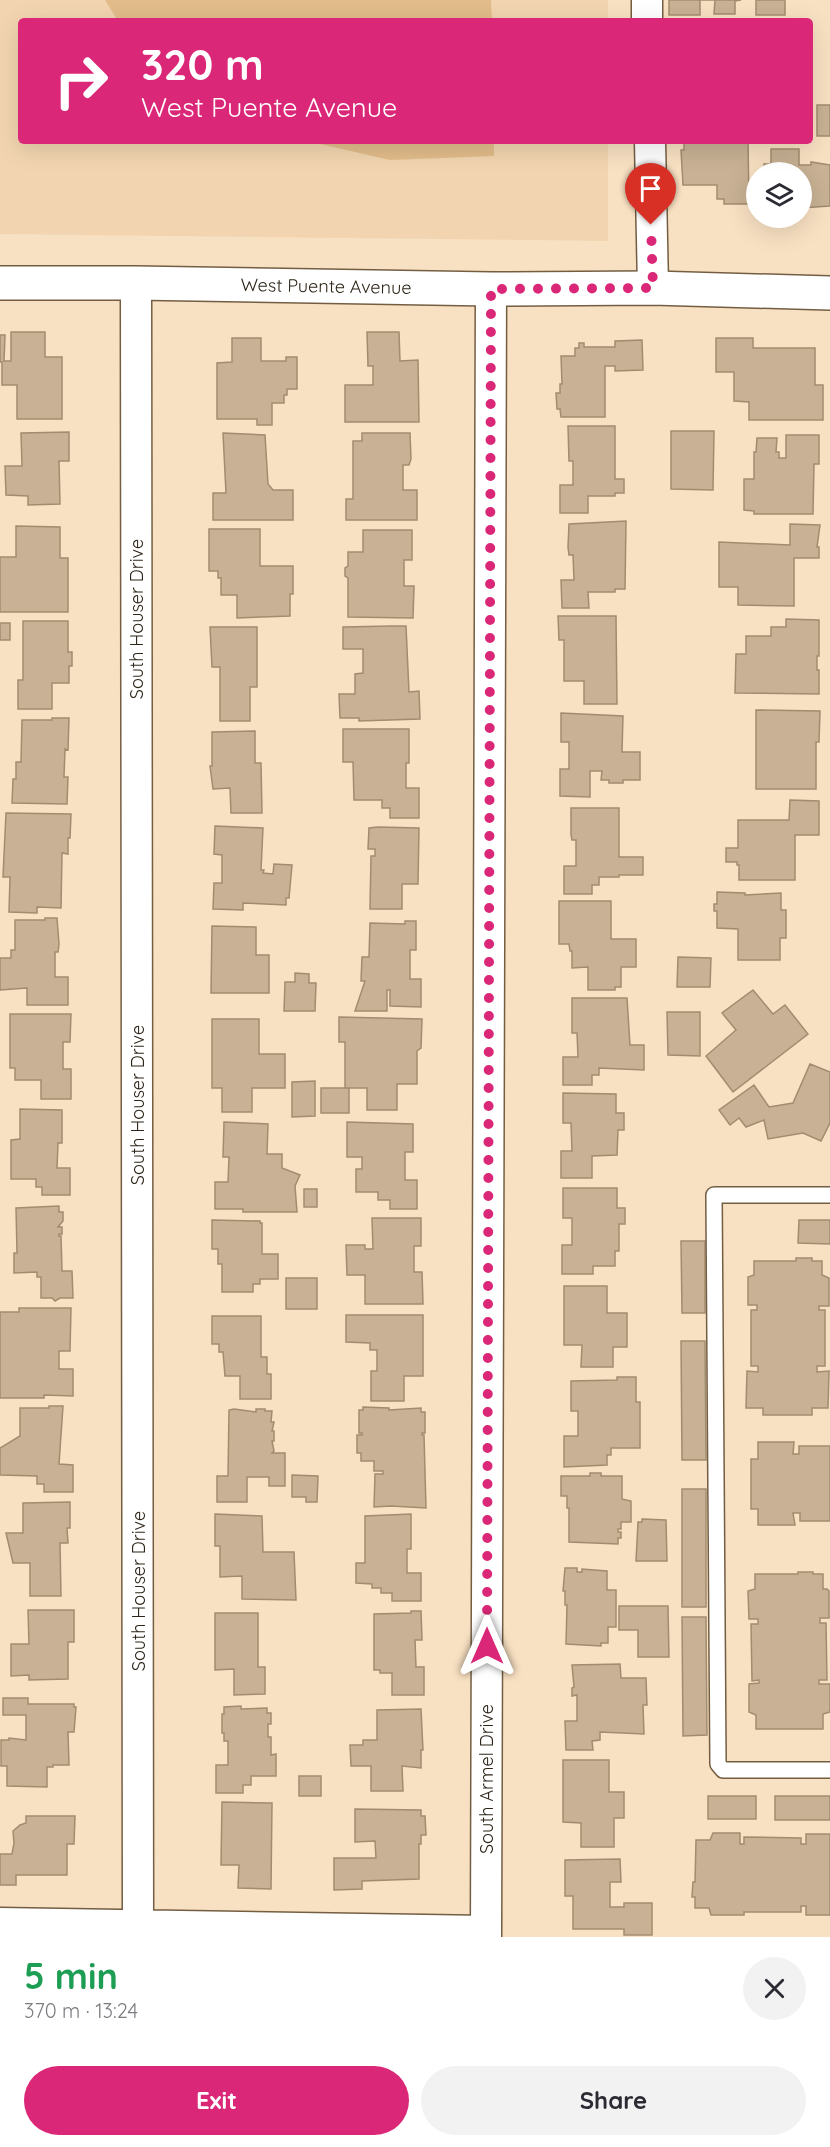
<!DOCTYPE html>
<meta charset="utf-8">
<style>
body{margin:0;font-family:Quicksand,sans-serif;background:#f2f2f3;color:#2b2b33;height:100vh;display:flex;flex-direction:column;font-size:22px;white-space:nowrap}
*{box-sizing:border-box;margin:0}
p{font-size:20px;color:#7c7c81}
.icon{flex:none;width:33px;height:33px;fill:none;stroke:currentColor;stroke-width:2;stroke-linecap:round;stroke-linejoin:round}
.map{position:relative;height:1937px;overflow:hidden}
.side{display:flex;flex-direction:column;background:#fff;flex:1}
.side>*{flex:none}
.banner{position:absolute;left:18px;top:18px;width:795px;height:126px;border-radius:6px;box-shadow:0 6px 24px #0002;background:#db2777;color:#fff;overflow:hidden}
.buttons{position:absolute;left:746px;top:162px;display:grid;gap:12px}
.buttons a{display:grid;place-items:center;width:66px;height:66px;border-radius:50%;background:#fff;box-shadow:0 6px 24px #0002;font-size:30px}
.pin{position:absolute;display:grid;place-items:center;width:51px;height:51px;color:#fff;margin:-62px -26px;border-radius:50% 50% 50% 0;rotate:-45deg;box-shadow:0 0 6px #0007}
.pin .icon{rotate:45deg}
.me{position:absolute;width:66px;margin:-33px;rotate:0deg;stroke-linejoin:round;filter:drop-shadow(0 0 4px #0008)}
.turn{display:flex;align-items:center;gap:21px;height:126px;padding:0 24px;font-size:27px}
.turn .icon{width:78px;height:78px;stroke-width:2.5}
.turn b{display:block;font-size:42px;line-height:51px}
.round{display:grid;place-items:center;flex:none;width:63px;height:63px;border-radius:32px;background:#f2f2f3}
.headline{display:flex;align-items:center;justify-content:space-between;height:102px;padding:0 24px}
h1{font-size:36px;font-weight:700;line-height:45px;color:#1e9e55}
.primary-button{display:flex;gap:12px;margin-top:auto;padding:12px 24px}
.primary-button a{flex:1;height:69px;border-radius:36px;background:#db2777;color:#fff;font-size:24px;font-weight:700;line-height:69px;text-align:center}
.primary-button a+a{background:#f2f2f3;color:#2b2b33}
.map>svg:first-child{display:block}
.built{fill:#f2d5b0}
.green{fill:#e2bc8a}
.building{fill:#c8b194;stroke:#a28c6f;stroke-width:1.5}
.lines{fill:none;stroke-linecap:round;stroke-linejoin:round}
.lane-casing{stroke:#735e43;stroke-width:18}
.street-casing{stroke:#735e43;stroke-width:33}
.secondary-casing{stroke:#735e43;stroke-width:36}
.lane{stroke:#fff;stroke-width:15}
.street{stroke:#fff;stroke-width:30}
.secondary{stroke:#fff;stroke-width:33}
.route{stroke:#db2777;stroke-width:10;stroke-dasharray:0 18}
.labels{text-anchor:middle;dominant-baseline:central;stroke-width:5;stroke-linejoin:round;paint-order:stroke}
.street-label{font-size:18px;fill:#2d2418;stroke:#fff}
</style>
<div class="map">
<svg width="830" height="1937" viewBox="0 0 830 1937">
<rect width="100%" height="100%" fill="#f8e0c2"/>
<path class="built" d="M0 0H608V21H21V141H608V241L0 234Z"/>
<path class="green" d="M105 0H491L492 21H118Z
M307 141H494V156L390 160Z"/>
<path class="building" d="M669 0H741L735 1V14H714L715 0H700V15H669Z
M756 0H785V15H756Z
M817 105H830V136H817Z
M684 141H748L749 204H724V199H717V185H683L681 150H684Z
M771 149H799V165H811V162L830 165V206L801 208V172H764V164H771Z
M11 332H45V357H62V419H17V385H2V362H0V335H5L4 361H11Z
M367 332H399L400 361 418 360 419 422H345V385H373V366H368Z
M232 338H261V361H286V357H297V389H287V395H284V403H272V425H257V419H217V363L232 362Z
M716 338H753V348H815V385H823V420H749V402L734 401V372H716Z
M642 340 643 370 615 371V366H605V417H561L560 409H557L556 393H560V384H562L561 356H575V348H579V343H584V347H615V341Z
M568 426H615V479H624V493H615V496H588V513H560V485H573V461H569Z
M671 431H714L713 490 671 489Z
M69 432V461H59L60 504 28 505V496L6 495 5 466H22L21 433Z
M223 433 265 435 268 484 273 490H293V520H213V493H226Z
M362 433H410L411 459 409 465H403V490H417V520H346V499H353V441H362Z
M786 435H819V464H814L813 514H754V511L744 510V479H754V452H756L757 438H777L776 452H779V458H786Z
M626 521 625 589H615V592H588L589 608H562L561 580H574L573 555H569L568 547 569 524Z
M790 524 820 525 817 547H819V558H794V606L738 605V587H719V542L790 545Z
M16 526 60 527V558H68V612H0V557H16Z
M209 529H260V566H293V594H290V616L237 618V595H221V578H218V571H209Z
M363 530H412V560H404V586H414L413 618 348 617V578L345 576V568L348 566V552H363Z
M558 616H616L617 704H584V681H564V640H559Z
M786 619 819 620V656H817V670H819V694L735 693 736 654H746V636H771V627H786Z
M23 621H68V652H72V666H69V683H52V709H18V680H23Z
M0 623H10V640H0Z
M392 626H406L409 692 419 691 420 719 359 721V718H340L339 694H355V674L363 673V649H343V627Z
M210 627H257V687H250V721H220V667H212Z
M756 710 820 711 819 742H816V789H756Z
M561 713 623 716 622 752H640V780H623V783H609V780H601L602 771H590V797L560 796V769H569V742H561Z
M52 718H69L68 750 65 749 64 777H68L67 804 12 803 13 779H16V762H21L22 720H52Z
M343 729H409V763H406V788H419V818H390V808H382V800H354L353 762H343Z
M255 731V763H261L262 813H231L230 788 213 789 210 766H212V732Z
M790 800 819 801V835H795V880H739V865H737V862H726V848H738V820H789Z
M571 808H619V857H643V875H619V877H599V885H592V894H564V866H576V840H572L571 835Z
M6 813 71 814 70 838H68V854L62 853 61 908 37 907V913L9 912 10 877H3Z
M215 826 263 828 261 870H264L263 873 273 874 274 864 292 865 289 898H286V905L243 903V910L213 909 214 883H222V855L214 854Z
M378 827 419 828 418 884H402V909H370L371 856H375V849H368L369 828Z
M717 892 745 893V895L781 893V910H786V938H780V960H738V929L717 928V911H714V904H717Z
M559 901H611V939H636V967H621V987H615V990H588V967L572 968V951H570L569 944H559Z
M45 918H57L59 944 58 952H55V977H68V1005H27V988L0 990V958H11V950H15V920H45Z
M405 921H416V950H410V979H421V1007L390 1006V990H387V1011H355L365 981H361L362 957H369L370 923 405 924Z
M212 926 256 927V955H269V993H211Z
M678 957 711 958 710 987H677Z
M295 973 309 974V983H316L315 1011H284L285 982H295Z
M753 990 773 1014 785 1005 808 1034 733 1092 706 1056 736 1030 722 1013Z
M572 998H627L630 1045H644V1070L599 1068V1075H592V1085H563V1057H578L577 1033H572Z
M667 1012H700V1056L668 1055Z
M10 1014H71L70 1042H63V1069H71V1099H41V1080H15V1068H10Z
M339 1017 422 1019 421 1048 417 1051V1084H397V1110H367V1088H345V1042H339Z
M212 1019H259V1054H285V1088H252V1112H222V1088H212Z
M810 1064 830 1072V1123L821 1141 803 1133 768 1139 764 1120 746 1127 739 1118 730 1125 719 1110 754 1085 769 1107 793 1103Z
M315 1081V1116L292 1117V1082Z
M321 1088H349V1113H321Z
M563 1093 616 1094V1113H624V1130H618L617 1155 592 1156V1178H561V1151H572L571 1123H563Z
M20 1109 62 1110V1143H58L57 1168H70V1195H42V1187H36V1179H11V1140L20 1139Z
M224 1122 268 1124 267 1154H282V1168L300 1175 295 1186 297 1212H243V1209H215V1182H228L229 1157H223Z
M347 1122 413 1124V1152H405V1180H417V1209H390V1200H378V1192H356V1169H362V1157H347Z
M563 1188H617V1208H625V1224H619V1251H615V1266H593V1274H562V1245H572V1218H563Z
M304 1189H317V1207H304Z
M59 1206V1212H63V1221L58 1227H62V1234H59V1236H61L62 1271H72L73 1298H60L55 1301 52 1298H41V1277H37V1272L14 1273V1253H17L16 1208Z
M372 1218H421V1246H414V1272H422L423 1304H365V1275H347L346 1245H365V1249H373Z
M212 1220 260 1221V1223H262V1254H278V1279H260V1284H253V1292H222V1264H218V1249H212Z
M799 1220H830V1244L798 1243Z
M681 1241H705V1313H682Z
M796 1258H812V1261H822V1275L829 1278V1306H819V1310H825V1366H817V1372L829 1371 828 1408H812V1415H763V1408H746L747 1371 758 1372V1366H751V1310H757V1305H748V1277L754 1275V1261H796Z
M286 1278H317V1309H286Z
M564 1286H607V1313H627V1347H613V1367H581L582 1345H564Z
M19 1308H71L70 1351H59V1369H73V1396L44 1395V1398H0V1312H19Z
M346 1315H423V1376H404V1401H371V1371H377V1350H370V1343L346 1342Z
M212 1316H261V1357H267V1374H271V1399H240V1376H225L223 1352H219V1344H212Z
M681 1341H705L706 1460H682Z
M617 1377H636V1402H640V1448H611V1455H607V1465L564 1467V1436H578V1411H571V1381L617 1380Z
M49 1406H63L59 1464 73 1465V1492H44V1484H37V1476L0 1475V1448L20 1436V1408H49Z
M363 1407 389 1408V1410L421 1408V1412H425V1433H422V1435H424L426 1508 391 1506 374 1507 375 1474H383V1471H374V1461H361V1453H357V1435H362V1433H359V1410H363Z
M234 1409 256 1412V1409H265V1411H272L271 1422H274L272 1431H274V1441H272L274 1451 272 1453H285V1486H269V1477H247V1502H217V1476H228L229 1410Z
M758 1442H794L793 1454H799V1446H830V1521H800V1513H793L795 1525H758V1509H751V1459H758Z
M590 1473H601V1476H622V1499L631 1501V1522H621V1529H618V1532H621V1538H618V1544L569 1542V1508H567V1496H561V1476H590Z
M292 1475 318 1476 317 1502H306V1497H292Z
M682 1489H706V1607H682Z
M70 1502V1528H67L68 1543H60L61 1596H30V1563H13L6 1533H23V1503Z
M215 1514 262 1516 263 1552H294L296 1600 242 1599V1576L220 1577V1546H215Z
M411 1514V1549H407V1573H421V1601H392V1593H381V1588H372V1584L356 1583V1563H365V1516Z
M642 1519 666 1520 667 1561H636L638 1522H642Z
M565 1568H577V1572H582V1569L607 1571V1590H616V1627H608V1643H601V1646L566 1644 567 1605H565V1591H563Z
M798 1572H813V1574H823V1589H827L829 1591V1618H820V1623H826L827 1680H819V1684H830V1712L823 1714V1729H756V1715L749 1712V1684L759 1683V1680L752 1681 751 1624H758V1619H749L748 1591 755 1589V1574H798Z
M619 1606H668L669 1657H638V1630H619Z
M28 1610H74V1642H68V1679L29 1680V1675L11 1676V1644H29Z
M411 1611H421L422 1640H415L416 1667H424V1695H392V1673H380V1670H374V1614L411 1613Z
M215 1613H258V1667H265V1694L234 1695V1669L215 1670Z
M682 1617H706L707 1735 683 1736Z
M620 1664 621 1678H646L647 1705H643L644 1734 600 1732V1740L592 1741 593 1750H566L565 1721H577V1695L572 1696V1688L574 1687 572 1665Z
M3 1698H28V1704H74V1707H76L74 1732H68L69 1765H53V1767H47V1787L7 1786V1766H1V1740H9V1738L26 1740V1715H3Z
M241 1706V1709L267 1708V1713H271V1724H268V1737H271V1755L276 1754V1776H251V1785H243V1793H216V1765H228V1741H224V1733H222V1714H224V1707Z
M421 1709 423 1750H421V1768L402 1766 403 1791H371V1766H351L350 1745H363V1740H377V1710Z
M563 1760H609V1792H624V1818H614V1847H581V1823L563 1822Z
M299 1776H321V1796H299Z
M708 1796H756V1819H708Z
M775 1796H830V1820H775Z
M222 1802 272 1803 271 1889 238 1888 239 1865H221Z
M355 1809 421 1810V1816H425L426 1835H421V1844H419V1879L362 1881V1889L334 1890V1858H376L375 1841 355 1842Z
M26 1816H75L74 1844H67V1875H16V1885H0V1854H12L14 1843 13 1831 20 1825 26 1823Z
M713 1833H740V1844H744V1837L801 1838V1844H806V1834H830V1915H806V1906H801V1912H744V1915H711L709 1908H695V1897H692L693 1882H695L696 1840H710Z
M620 1859 621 1882H610V1907H624V1903H652V1935H624V1929H573V1896H565V1860Z"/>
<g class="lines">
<g class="lane-casing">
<path id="lane" d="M830 1195H714L718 1764 723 1770H830"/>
</g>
<g class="street-casing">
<path id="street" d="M647 0V21
M650 141 653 288
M136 283 138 1926
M0 1923 486 1931
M486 1937 491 289"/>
</g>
<g class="secondary-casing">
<path id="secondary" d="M0 283H136L491 289 653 288 830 293"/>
</g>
<use href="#lane" class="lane"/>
<use href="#street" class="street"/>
<use href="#secondary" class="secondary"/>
</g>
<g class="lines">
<path class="route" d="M487 1646 491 289 653 288 651 225"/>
</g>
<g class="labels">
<g class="street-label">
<text transform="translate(326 286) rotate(1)">West Puente Avenue</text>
<text transform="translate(136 619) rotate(-90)">South Houser Drive</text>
<text transform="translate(137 1105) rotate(-90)">South Houser Drive</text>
<text transform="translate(138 1591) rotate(-90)">South Houser Drive</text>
<text transform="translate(486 1779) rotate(-90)">South Armel Drive</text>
</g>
</g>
</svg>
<div class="buttons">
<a><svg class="icon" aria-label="layers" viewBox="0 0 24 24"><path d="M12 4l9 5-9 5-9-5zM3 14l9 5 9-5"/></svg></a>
</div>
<div class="pin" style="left:651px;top:225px;background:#d93025"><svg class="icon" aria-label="arrive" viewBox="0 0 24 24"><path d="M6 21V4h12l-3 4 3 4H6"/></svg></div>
<svg class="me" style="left:487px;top:1646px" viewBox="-20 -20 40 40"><path d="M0-17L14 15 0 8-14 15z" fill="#db2777" stroke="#fff" stroke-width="4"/></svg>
<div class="banner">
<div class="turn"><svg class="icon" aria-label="right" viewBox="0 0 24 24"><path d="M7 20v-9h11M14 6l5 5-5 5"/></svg><div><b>320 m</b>West Puente Avenue</div></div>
</div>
</div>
<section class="side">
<div class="headline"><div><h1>5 min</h1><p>370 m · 13:24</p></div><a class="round"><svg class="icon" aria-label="close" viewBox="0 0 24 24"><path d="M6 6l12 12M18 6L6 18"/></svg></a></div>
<div class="primary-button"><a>Exit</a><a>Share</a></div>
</section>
